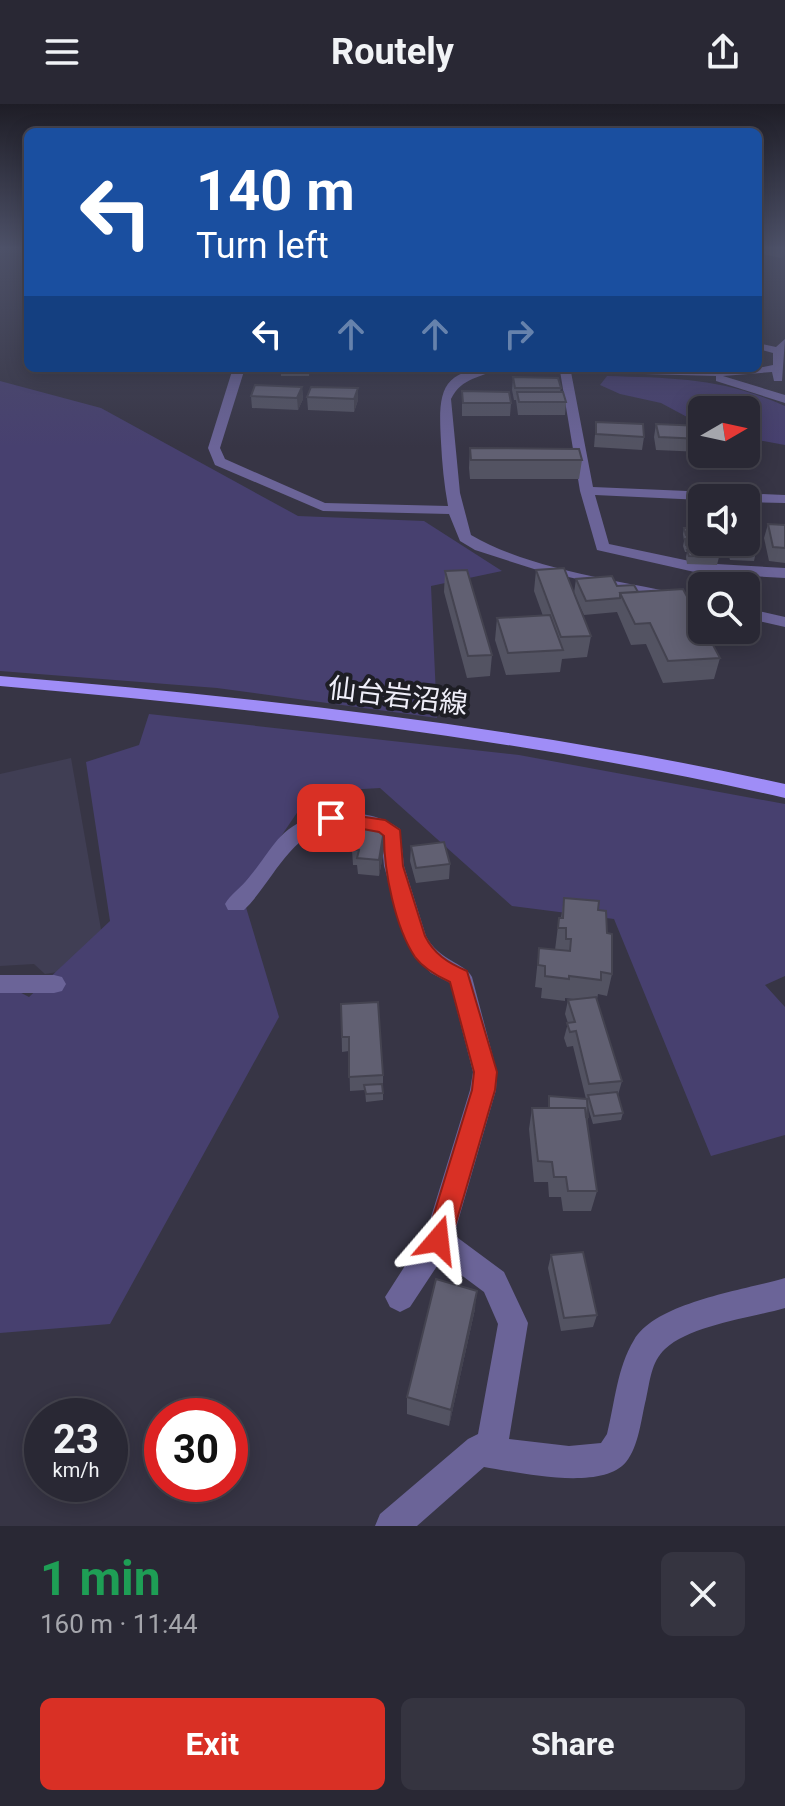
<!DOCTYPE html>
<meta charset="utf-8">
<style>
body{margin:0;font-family:Roboto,"Noto Sans JP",sans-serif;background:#353440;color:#f1f3f6;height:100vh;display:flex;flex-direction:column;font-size:30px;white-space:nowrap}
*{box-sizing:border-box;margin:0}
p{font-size:26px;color:#a5a6ac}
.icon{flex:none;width:44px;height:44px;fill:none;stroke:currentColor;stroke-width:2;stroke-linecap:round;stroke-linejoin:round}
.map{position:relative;height:1422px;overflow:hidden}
.details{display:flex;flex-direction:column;background:#292834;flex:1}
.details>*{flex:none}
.top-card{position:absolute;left:24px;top:24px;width:738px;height:244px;border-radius:12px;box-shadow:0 4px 20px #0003,0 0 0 2px #45444f;background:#1a4fa0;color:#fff;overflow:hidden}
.needle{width:52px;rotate:81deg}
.fabs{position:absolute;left:688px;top:292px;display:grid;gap:16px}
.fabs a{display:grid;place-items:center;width:72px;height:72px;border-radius:12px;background:#292834;box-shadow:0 4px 20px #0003,0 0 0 2px #45444f;font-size:40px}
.speed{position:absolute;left:24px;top:1294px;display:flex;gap:16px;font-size:40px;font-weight:700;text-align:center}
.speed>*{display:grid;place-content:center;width:104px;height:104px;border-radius:50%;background:#292834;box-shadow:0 4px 20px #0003,0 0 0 2px #45444f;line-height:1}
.speed small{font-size:20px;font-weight:400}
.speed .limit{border:12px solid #d22;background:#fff;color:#111}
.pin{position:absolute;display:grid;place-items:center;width:68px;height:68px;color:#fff;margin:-34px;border-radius:16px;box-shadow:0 4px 12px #0006}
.me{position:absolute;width:88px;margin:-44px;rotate:17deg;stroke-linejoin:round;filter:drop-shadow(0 0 6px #0008)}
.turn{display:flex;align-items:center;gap:28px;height:168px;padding:0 40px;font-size:36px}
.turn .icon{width:104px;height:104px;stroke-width:2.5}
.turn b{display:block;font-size:56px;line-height:68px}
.lanes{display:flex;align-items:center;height:76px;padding:0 40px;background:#0003;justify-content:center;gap:40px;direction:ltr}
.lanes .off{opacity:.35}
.round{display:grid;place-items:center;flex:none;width:84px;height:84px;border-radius:12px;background:#353440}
.overview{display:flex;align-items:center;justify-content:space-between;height:136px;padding:0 40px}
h1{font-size:48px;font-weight:700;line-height:60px;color:#1e9e55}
.button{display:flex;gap:16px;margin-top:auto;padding:16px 40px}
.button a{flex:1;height:92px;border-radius:12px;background:#d93025;color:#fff;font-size:32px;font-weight:700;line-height:92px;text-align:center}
.button a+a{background:#353440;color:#f1f3f6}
header{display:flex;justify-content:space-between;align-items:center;height:104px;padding:0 40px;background:#292834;font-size:36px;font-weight:700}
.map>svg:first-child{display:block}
.built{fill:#403e54}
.green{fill:#47406f}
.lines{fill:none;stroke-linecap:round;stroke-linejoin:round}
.minor{fill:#6b6498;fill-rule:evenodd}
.major{fill:#9f8df7;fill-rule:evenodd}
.wall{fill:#535362}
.shaded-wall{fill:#444350}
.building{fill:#616072;stroke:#444350;stroke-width:2}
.route{fill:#d93025;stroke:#8d1f18;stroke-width:2}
.labels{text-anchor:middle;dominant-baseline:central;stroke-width:8;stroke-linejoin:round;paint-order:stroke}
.street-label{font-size:28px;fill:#efeef9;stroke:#1e1e25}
</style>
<header><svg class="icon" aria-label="menu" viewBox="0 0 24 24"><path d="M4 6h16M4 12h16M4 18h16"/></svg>Routely<svg class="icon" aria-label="share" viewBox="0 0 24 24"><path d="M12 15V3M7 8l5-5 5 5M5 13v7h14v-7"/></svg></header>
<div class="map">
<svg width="785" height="1422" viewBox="0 0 785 1422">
<rect width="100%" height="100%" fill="#373545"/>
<path class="built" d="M71 654 107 860 45 870 34 860 0 862V670Z"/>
<path class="green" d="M607 272C674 274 723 274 785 302V341L746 334V306H702V321L661 299 620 290 600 281Z
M0 277 101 304 298 412 424 417 502 467 431 482 437 614 217 584 0 567Z
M149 610 519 651 785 700V872L765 881 785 903V1031L711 1052 614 815 512 802 380 684 311 688 242 790 279 913 110 1220 0 1229V878L29 893 110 817 86 658 139 641Z"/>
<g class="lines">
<path class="minor" d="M785 235 782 277H774L772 268 723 272 785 291V299L716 277V272L571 268 593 383 785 391V399L746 398V394L702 396 595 391 609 440 699 459 785 464V474L699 469 597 446 580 387 560 267 556 264H758L773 261V249L758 245V239L776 243Z
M233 264H245L220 344 225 355 325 399 448 402C444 380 442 359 441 338 438 287 440 264 499 264 481 274 462 273 451 295L460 389 471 431C532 467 632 479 702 494V504L534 465 475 446 460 437 449 410 323 407 215 361 208 344Z
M746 504 785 513V523L746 514Z
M324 709C350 708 378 708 400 725L404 762 426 832C439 857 464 858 472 873L497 968 496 986 454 1131 504 1168 528 1219 509 1335 569 1342 601 1339 607 1330C615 1298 617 1264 634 1236 656 1198 745 1186 785 1174V1204C751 1214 691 1221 665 1245 651 1258 650 1277 646 1295 641 1315 639 1342 626 1358 601 1388 517 1368 484 1363L417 1422H375L380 1410 468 1335 478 1330 498 1220 484 1188 441 1156 410 1203 400 1208 390 1203 385 1193 426 1129 470 986 473 968 450 879 431 869 415 854 404 832 384 762 381 731C368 723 354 722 339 722 291 724 275 776 244 806H228L225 800C230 791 239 785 246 777 276 742 276 723 324 709Z
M0 871H54L62 873 66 880 62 887 54 889H0Z"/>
<path class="major" d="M0 572C263 594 527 623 785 680V694C527 635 263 605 0 582Z"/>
</g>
<path class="wall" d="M758 144H785L781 154 758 149Z
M281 264H310L309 272H281Z
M513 273 561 284 560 288 566 298 565 311H518L516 296H514L512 286Z
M302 283 303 295 298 306 252 304 251 292Z
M311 283 358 296 354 308 308 306 307 293Z
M462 287 511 299 510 312H462Z
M596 318 644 333 642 346 594 343Z
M656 320 702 322V348L656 346 654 333Z
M470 344 582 356 579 375H470L469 364Z
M746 345 747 347 745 354 722 352 721 350H746Z
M768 420 785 421V459L769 457 764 434Z
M684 424H702V438L715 442 714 446 719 453 717 461 687 460 686 453 687 448H685L683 442 684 437 683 430Z
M725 438H746L757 443 754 457 730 456Z
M536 466 591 532 587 553 562 555 560 568 506 571 495 536 497 514 543 512 534 487Z
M445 467 492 551 490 572 467 574 444 488Z
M576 475 617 482 638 488 720 554 714 575 663 579 646 540 631 541 617 508 584 511 574 489Z
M385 720 386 735 379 772 358 770 357 761H353L352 746Z
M411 742 450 760 449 775 416 779 410 757Z
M564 794 598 806 607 829 612 870 607 892 598 890 597 895 622 977 618 991 623 1009 621 1016 593 1020 587 1000 588 1013 587 1018 597 1087 591 1107H563L561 1093H549L548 1078H534L529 1025 532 1004H548L549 992 586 995 573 942 567 943 564 934 568 919 565 910 568 896 573 895 565 894V897L541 894 542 884 535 883 539 844 555 846 559 814H561Z
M341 900 383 971V996L366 998 365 986 350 987 349 947 342 948Z
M551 1151 597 1211 593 1223 561 1227 548 1164Z
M475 1205 449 1322 407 1310V1293Z"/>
<path class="shaded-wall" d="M783 144H785V151L781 154Z
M302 283 303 295 298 306 297 294Z
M358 284V296L354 308V295Z
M385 720 386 735 379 772V756Z
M477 1187 475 1205 449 1322 451 1306Z"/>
<path class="building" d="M513 273 558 274 561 284H515Z
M255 281 302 283 297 294 251 292Z
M311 283 358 284 354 295 307 293Z
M462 287 509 288 511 299H463Z
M517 288H563L566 298H519Z
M596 318 643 320 644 333 596 330Z
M656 320 702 322V335L659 333Z
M470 344 579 345 582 356H471Z
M746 420H750L757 443 733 442 732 438H746Z
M768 420 785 421V444L773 443Z
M684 424H702V431H686Z
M685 435H702V438H714L715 442 686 441Z
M687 446 717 447 719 453 689 452Z
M564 464 591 532 561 533 536 466Z
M467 466 492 551 468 552 445 467Z
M612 472 617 482 634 481 638 488 620 489V494L586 497 576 475Z
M683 485 702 521V526H705L720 554 668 557 650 519 635 520 620 489Z
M550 511 563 546 508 549 497 514Z
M358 718 385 720 379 756 357 754 359 746H352Z
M444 738 450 760 416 764 411 742Z
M564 794 599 797 598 806 606 807 607 829 612 830V870L601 868V876L569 872V875L545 872V862L538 861 539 844 570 847 571 835H566V824H558L559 814H563Z
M596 893 622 977 589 980 576 927 570 928 567 919 575 918 568 896Z
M378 898 383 971 349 973V933H342L341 900Z
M382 980 383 989 366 990 364 981Z
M617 988 623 1009 594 1012 588 991Z
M549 992 587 995 588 1013H586L585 1004H549Z
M532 1004H585L597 1087H568L566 1073H554L552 1058 538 1057Z
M583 1148 597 1211 564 1214 551 1151Z
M436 1175 477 1187 451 1306 407 1293Z"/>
<linearGradient id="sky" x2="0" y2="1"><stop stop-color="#1e1d26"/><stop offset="0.42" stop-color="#4d5168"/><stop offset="1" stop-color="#4d5168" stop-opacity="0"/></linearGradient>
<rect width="785" height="343" fill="url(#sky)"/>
<path class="route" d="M331 708 385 716 400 726 403 762 425 832C434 850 448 859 467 867L497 968 495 986 451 1136 447 1144 438 1148 429 1144 426 1136 472 986 474 968 450 878C437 872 424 865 415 853 395 823 384 767 384 732L379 728 325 718 322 714 325 710Z"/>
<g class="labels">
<g class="street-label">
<text transform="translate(398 592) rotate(7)">仙台岩沼線</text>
</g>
</g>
</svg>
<div class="fabs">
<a><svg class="needle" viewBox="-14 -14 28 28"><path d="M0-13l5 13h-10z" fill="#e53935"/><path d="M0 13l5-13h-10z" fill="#a5a6ac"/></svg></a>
<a><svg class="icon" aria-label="sound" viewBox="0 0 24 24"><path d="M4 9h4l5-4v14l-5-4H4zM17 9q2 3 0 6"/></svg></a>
<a><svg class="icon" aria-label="search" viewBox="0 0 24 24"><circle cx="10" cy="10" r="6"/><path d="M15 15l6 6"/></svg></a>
</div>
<div class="speed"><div>23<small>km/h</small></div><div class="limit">30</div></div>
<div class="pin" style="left:331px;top:714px;background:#d93025"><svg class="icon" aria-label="arrive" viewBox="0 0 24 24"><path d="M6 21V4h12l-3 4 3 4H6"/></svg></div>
<svg class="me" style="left:438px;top:1136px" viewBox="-20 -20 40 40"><path d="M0-17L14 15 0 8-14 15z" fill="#d93025" stroke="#fff" stroke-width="4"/></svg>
<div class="top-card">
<div class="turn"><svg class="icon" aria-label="left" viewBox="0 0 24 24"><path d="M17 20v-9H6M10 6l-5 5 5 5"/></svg><div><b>140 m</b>Turn left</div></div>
<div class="lanes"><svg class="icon" aria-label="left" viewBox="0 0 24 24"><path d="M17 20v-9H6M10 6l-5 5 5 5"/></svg><svg class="icon off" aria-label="ahead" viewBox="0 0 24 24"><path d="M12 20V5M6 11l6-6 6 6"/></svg><svg class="icon off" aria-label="ahead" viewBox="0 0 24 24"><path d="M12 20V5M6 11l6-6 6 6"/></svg><svg class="icon off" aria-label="right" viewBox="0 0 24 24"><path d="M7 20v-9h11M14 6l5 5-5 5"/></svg></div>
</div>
</div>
<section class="details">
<div class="overview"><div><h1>1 min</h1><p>160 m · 11:44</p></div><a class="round"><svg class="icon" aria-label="close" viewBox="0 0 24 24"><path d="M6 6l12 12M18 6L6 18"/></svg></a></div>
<div class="button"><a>Exit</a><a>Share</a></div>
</section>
